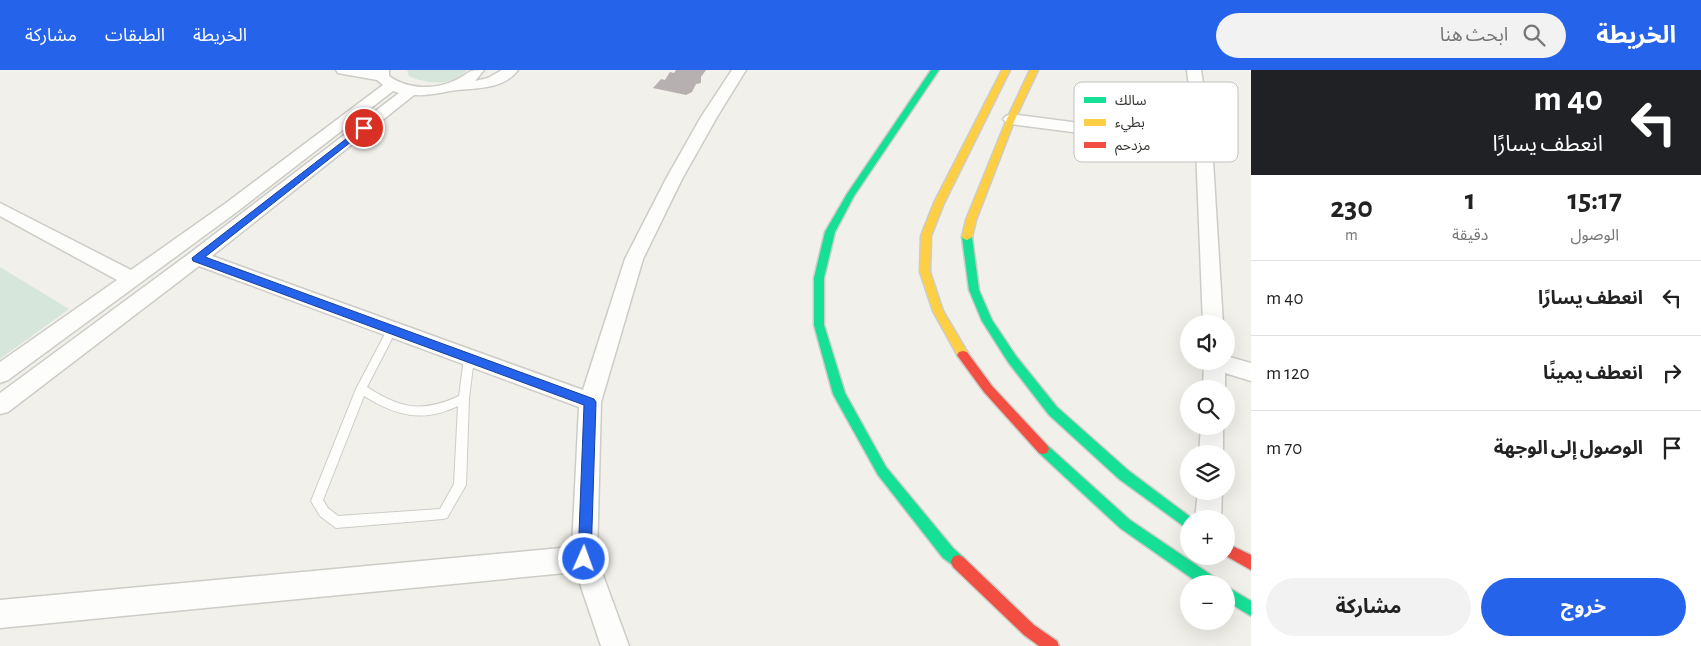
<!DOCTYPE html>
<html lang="ar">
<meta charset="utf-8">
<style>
body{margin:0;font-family:"Alegreya Sans","Noto Sans Arabic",sans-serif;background:#f2f2f2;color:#222;direction:rtl;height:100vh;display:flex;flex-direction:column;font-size:19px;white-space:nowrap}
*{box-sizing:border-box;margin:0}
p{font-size:16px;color:#767676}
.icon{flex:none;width:28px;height:28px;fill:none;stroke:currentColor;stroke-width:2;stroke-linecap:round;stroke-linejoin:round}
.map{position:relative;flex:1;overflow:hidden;direction:ltr}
.side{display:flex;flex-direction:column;background:#fff;width:450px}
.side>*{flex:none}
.guide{background:#202124;color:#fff;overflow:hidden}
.buttons{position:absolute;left:1180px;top:245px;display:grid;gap:10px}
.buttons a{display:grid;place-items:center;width:55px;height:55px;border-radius:50%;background:#fff;box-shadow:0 5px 20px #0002;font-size:25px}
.pin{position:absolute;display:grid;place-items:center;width:42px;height:42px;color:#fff;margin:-21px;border:2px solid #fff;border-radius:50%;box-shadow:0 1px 5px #0007}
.me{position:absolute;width:55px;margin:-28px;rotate:2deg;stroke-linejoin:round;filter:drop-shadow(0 0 4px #0008)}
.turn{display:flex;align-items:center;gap:18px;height:105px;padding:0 15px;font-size:22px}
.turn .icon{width:65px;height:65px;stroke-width:2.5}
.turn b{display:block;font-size:35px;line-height:42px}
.eta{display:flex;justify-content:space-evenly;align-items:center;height:85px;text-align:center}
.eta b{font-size:30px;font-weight:700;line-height:35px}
.primary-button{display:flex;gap:10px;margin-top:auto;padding:10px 15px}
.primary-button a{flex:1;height:58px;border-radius:30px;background:#2563eb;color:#fff;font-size:20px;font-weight:700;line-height:58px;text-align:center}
.primary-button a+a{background:#f2f2f2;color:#222}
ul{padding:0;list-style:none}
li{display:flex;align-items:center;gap:15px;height:75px;padding:0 15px;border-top:1px solid #e0e0e0}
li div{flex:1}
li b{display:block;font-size:19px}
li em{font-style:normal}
header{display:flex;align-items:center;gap:30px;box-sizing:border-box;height:70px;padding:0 25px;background:#2563eb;color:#fff}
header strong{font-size:24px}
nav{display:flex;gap:28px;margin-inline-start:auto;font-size:18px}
.search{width:350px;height:45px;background:#f2f2f2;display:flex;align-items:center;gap:12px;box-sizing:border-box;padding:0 18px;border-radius:28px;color:#767676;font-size:19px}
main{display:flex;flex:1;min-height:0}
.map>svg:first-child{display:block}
.green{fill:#d6e6da}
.building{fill:#b7b0b0}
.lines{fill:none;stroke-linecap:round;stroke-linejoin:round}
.lane-casing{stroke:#cdccc7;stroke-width:2}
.street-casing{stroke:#cdccc7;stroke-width:3}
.fast-casing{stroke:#cdccc7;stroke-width:3}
.slow-casing{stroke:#cdccc7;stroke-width:3}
.jam-casing{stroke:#cdccc7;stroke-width:3}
.lane{fill:#fdfdfc;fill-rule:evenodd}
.street{fill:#fdfdfc;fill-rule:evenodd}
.fast{fill:#16e098;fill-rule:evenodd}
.slow{fill:#ffcf43;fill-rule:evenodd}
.jam{fill:#f24e42;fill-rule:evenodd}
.route{fill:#2563eb;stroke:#184099}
.key{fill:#fff;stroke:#c2c2c1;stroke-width:1}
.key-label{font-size:14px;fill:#34332f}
</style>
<header>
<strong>الخريطة</strong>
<div class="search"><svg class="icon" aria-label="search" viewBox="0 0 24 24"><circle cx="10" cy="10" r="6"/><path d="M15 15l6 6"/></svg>ابحث هنا</div>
<nav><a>الخريطة</a><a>الطبقات</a><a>مشاركة</a></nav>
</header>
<main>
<section class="side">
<div class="guide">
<div class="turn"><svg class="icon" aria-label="left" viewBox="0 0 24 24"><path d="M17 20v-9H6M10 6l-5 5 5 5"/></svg><div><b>40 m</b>انعطف يسارًا</div></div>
</div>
<div class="eta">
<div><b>15:17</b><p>الوصول</p></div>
<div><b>1</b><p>دقيقة</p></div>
<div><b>230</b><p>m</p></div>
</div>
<ul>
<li><svg class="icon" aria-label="left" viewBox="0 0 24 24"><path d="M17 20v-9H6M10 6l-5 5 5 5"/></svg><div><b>انعطف يسارًا</b></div><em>40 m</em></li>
<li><svg class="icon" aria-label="right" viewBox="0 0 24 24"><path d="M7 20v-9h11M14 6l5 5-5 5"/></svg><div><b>انعطف يمينًا</b></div><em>120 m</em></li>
<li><svg class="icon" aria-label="arrive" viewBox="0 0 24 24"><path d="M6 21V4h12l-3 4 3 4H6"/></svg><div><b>الوصول إلى الوجهة</b></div><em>70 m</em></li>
</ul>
<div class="primary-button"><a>خروج</a><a>مشاركة</a></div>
</section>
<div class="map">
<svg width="1251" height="576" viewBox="0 0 1251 576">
<rect width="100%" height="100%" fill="#f1f0ea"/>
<path class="green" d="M407 0H467C455 17 425 14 409 6Z
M0 197 69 239 0 289Z"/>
<path class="building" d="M676 0H706L701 7V13L696 14 692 22 686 25 653 18 661 9 665 10 670 2 674 3Z"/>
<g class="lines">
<g class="lane-casing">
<path id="lane" d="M392 255 397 259 367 317C401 339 422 343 459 326L464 288 465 285H473L474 288 469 328 466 415 447 448 443 449 336 458 320 446 311 431 356 319 389 256ZM364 326C396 346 423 353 458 336L454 414 440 439 338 446 328 438 323 430Z"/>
</g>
<g class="street-casing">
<path id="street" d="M336 0H389V6C408 20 435 20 456 10 471 3 465 0 484 0L475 11 488 8 502 0H518C504 19 477 18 457 20 442 22 429 26 414 25L212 186 583 320 625 189 666 109 701 47 732 0H746L717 47 682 109 643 189 601 332 597 489 629 576H601L576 502 0 558V530L572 477 579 337 199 196 8 342 0 344V323L190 183 399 23 393 21 238 141 8 310 0 313V292L117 210 0 146V133L131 200 226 133 383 15 377 10 338 3Z
M1187 0H1201L1212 74 1223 254H1203L1196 78 1011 54 1006 52 1003 49 1006 46 1011 44 1195 68Z
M1226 286 1251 293V311L1225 303V319H1203L1204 291H1226Z
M1201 356H1223V384H1199Z
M1198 421H1222L1221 449H1195Z"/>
</g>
<g class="fast-casing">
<path id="fast" d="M931 0H939L854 126 835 162 824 208V255L845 323 886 397 953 478 963 487 965 492 963 497 958 499 943 488 878 405 833 324 814 255V208L825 162 847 124Z
M967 164 972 167 979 220 992 250 1016 286 1057 337 1129 401 1193 449H1189V460L1119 409 1049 345 1008 292 982 251 969 220 962 167Z
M1043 374 1047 375 1130 450 1217 509 1219 514H1200L1120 458 1039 383 1037 379 1039 375Z
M1226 516 1251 531V546L1226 531Z"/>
</g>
<g class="slow-casing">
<path id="slow" d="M1002 0H1010L944 133 931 166 930 202 943 241 969 285 967 288H959L933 241 920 202 921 166 934 133Z
M1030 0H1038L1015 49 976 150 972 167 967 170 964 169 962 167 966 150 1007 49Z"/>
</g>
<g class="jam-casing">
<path id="jam" d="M963 281 967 282 992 316 1047 375 1049 379 1047 383 1043 384 1039 383 984 322 957 285 959 282Z
M1226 473 1251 485V500L1226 486Z
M958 485 963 487 1034 555 1057 571 1059 576H1039L1024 565 953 497 951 492 953 487Z"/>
</g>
<use href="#lane" class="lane"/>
<use href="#street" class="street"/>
<use href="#fast" class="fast"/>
<use href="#slow" class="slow"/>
<use href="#jam" class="jam"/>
</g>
<path class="route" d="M364 55 368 58 366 60 205 187 594 329 596 332 591 489 589 493 584 495 580 493 578 489 584 335 193 191 192 188Z"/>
<rect x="1074" y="12" width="164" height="80" rx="8" class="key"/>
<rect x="1084" y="27" width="22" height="6" fill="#16e098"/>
<rect x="1084" y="49" width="22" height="7" fill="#ffcf43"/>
<rect x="1084" y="72" width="22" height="6" fill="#f24e42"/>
<g class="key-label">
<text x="1115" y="35">سالك</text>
<text x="1115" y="57">بطيء</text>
<text x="1115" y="80">مزدحم</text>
</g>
</svg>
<div class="buttons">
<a><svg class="icon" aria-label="sound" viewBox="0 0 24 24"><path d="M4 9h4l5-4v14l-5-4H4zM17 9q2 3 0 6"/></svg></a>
<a><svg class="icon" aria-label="search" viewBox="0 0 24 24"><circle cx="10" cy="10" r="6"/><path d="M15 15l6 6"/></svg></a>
<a><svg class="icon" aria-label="layers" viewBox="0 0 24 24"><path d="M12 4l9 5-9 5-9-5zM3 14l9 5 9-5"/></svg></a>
<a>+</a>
<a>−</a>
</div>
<div class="pin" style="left:364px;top:58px;background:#d93025"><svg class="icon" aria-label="arrive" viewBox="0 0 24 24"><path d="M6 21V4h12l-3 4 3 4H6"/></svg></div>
<svg class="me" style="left:584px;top:489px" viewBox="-20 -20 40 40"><circle r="17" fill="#2563eb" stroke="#fff" stroke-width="3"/><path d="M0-11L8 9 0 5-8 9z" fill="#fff"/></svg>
</div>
</main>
